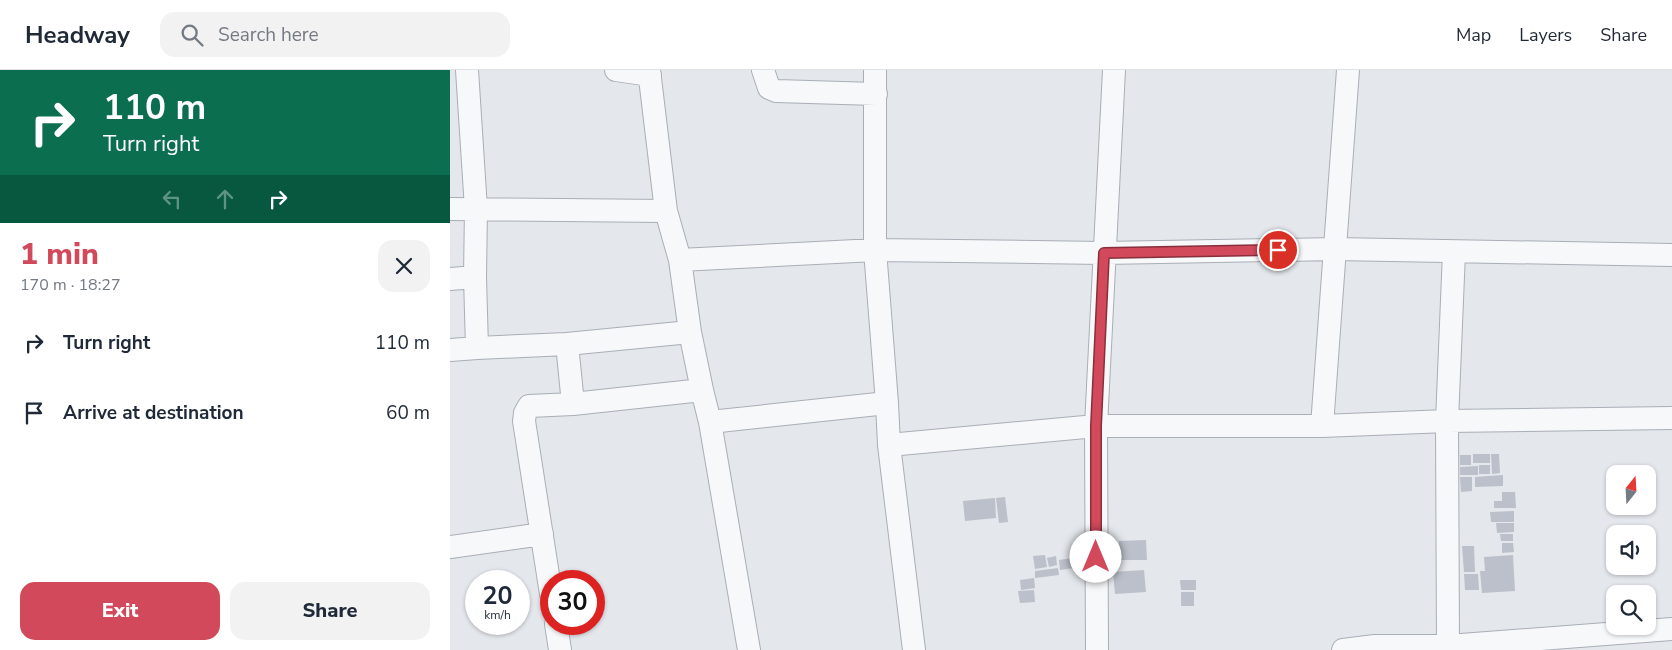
<!DOCTYPE html>
<meta charset="utf-8">
<style>
body{margin:0;font-family:"Nunito Sans",sans-serif;background:#f2f2f3;color:#1f2937;height:100vh;display:flex;flex-direction:column;font-size:19px;white-space:nowrap}
*{box-sizing:border-box;margin:0}
p{font-size:16px;color:#747a83}
.icon{flex:none;width:28px;height:28px;fill:none;stroke:currentColor;stroke-width:2;stroke-linecap:round;stroke-linejoin:round}
.map{position:relative;flex:1;overflow:hidden}
.panel{display:flex;flex-direction:column;background:#fff;width:450px}
.panel>*{flex:none}
.top-card{background:#0b6e4f;color:#fff;overflow:hidden}
.needle{width:32px;rotate:18deg}
.tools{position:absolute;left:1156px;top:395px;display:grid;gap:10px}
.tools a{display:grid;place-items:center;width:50px;height:50px;border-radius:10px;background:#fff;box-shadow:0 1px 4px #0004;font-size:25px}
.speed{position:absolute;left:15px;top:500px;display:flex;gap:10px;font-size:25px;font-weight:700;text-align:center}
.speed>*{display:grid;place-content:center;width:65px;height:65px;border-radius:50%;background:#fff;box-shadow:0 1px 4px #0004;line-height:1}
.speed small{font-size:12px;font-weight:400}
.speed .limit{border:8px solid #d22;background:#fff;color:#111}
.pin{position:absolute;display:grid;place-items:center;width:42px;height:42px;color:#fff;margin:-21px;border:2px solid #fff;border-radius:50%;box-shadow:0 1px 5px #0007}
.me{position:absolute;width:55px;margin:-28px;rotate:0deg;stroke-linejoin:round;filter:drop-shadow(0 0 4px #0008)}
.turn{display:flex;align-items:center;gap:18px;height:105px;padding:0 20px;font-size:22px}
.turn .icon{width:65px;height:65px;stroke-width:2.5}
.turn b{display:block;font-size:35px;line-height:42px}
.lanes{display:flex;align-items:center;height:48px;padding:0 20px;background:#0003;justify-content:center;gap:25px;direction:ltr}
.lanes .off{opacity:.35}
.round{display:grid;place-items:center;flex:none;width:52px;height:52px;border-radius:15px;background:#f2f2f3}
.summary{display:flex;align-items:center;justify-content:space-between;height:85px;padding:0 20px}
h1{font-size:30px;font-weight:800;line-height:38px;color:#d1495b}
.button{display:flex;gap:10px;margin-top:auto;padding:10px 20px}
.button a{flex:1;height:58px;border-radius:15px;background:#d1495b;color:#fff;font-size:20px;font-weight:800;line-height:58px;text-align:center}
.button a+a{background:#f2f2f3;color:#1f2937}
ul{padding:0;list-style:none}
li{display:flex;align-items:center;gap:15px;height:70px;padding:0 20px}
li div{flex:1}
li b{display:block;font-size:19px}
li em{font-style:normal}
header{display:flex;align-items:center;gap:30px;box-sizing:border-box;height:70px;padding:0 25px;background:#fff;border-bottom:1px solid #e0e1e3}
header strong{font-size:24px}
nav{display:flex;gap:28px;margin-inline-start:auto;font-size:18px}
.search{width:350px;height:45px;background:#f2f2f3;display:flex;align-items:center;gap:12px;box-sizing:border-box;padding:0 18px;border-radius:15px;color:#747a83;font-size:19px}
main{display:flex;flex:1;min-height:0}
.map>svg:first-child{display:block}
.building{fill:#bbc0ca}
.lines{fill:none;stroke-linecap:round;stroke-linejoin:round}
.street-casing{stroke:#a9aeb7;stroke-width:24}
.street{stroke:#f7f8fa;stroke-width:22}
.route-casing{stroke:#882f3b;stroke-width:12}
.route{stroke:#d1495b;stroke-width:9}
</style>
<header>
<strong>Headway</strong>
<div class="search"><svg class="icon" aria-label="search" viewBox="0 0 24 24"><circle cx="10" cy="10" r="6"/><path d="M15 15l6 6"/></svg>Search here</div>
<nav><a>Map</a><a>Layers</a><a>Share</a></nav>
</header>
<main>
<section class="panel">
<div class="top-card">
<div class="turn"><svg class="icon" aria-label="right" viewBox="0 0 24 24"><path d="M7 20v-9h11M14 6l5 5-5 5"/></svg><div><b>110 m</b>Turn right</div></div>
<div class="lanes"><svg class="icon off" aria-label="left" viewBox="0 0 24 24"><path d="M17 20v-9H6M10 6l-5 5 5 5"/></svg><svg class="icon off" aria-label="ahead" viewBox="0 0 24 24"><path d="M12 20V5M6 11l6-6 6 6"/></svg><svg class="icon" aria-label="right" viewBox="0 0 24 24"><path d="M7 20v-9h11M14 6l5 5-5 5"/></svg></div>
</div>
<div class="summary"><div><h1>1 min</h1><p>170 m · 18:27</p></div><a class="round"><svg class="icon" aria-label="close" viewBox="0 0 24 24"><path d="M6 6l12 12M18 6L6 18"/></svg></a></div>
<ul>
<li><svg class="icon" aria-label="right" viewBox="0 0 24 24"><path d="M7 20v-9h11M14 6l5 5-5 5"/></svg><div><b>Turn right</b></div><em>110 m</em></li>
<li><svg class="icon" aria-label="arrive" viewBox="0 0 24 24"><path d="M6 21V4h12l-3 4 3 4H6"/></svg><div><b>Arrive at destination</b></div><em>60 m</em></li>
</ul>
<div class="button"><a>Exit</a><a>Share</a></div>
</section>
<div class="map">
<svg width="1222" height="580" viewBox="0 0 1222 580">
<rect width="100%" height="100%" fill="#e4e7ec"/>
<path class="building" d="M1023 384H1040V393H1023Z
M1041 384H1049L1050 403 1042 404Z
M1010 385H1021V395H1010Z
M1029 395H1040V404H1029Z
M1028 396V405H1010V397Z
M1053 405V416L1025 417V407Z
M1010 407H1022V421L1011 422Z
M1052 422H1065L1066 438H1044V431H1052Z
M555 427 558 452 549 453 546 428Z
M545 428 546 448 515 451 513 431Z
M1064 441V452H1041L1040 442Z
M1046 453H1064V462L1047 463Z
M1050 464H1063V471H1051Z
M696 470 697 490H670L669 471Z
M1052 473H1063L1064 482 1052 483Z
M1012 476H1024L1025 502H1014Z
M595 485 597 497 585 499 583 486Z
M1063 485 1065 521 1032 523 1030 501H1035L1034 487Z
M606 486 607 495 599 497 597 488Z
M623 488 624 498 610 500 609 490Z
M608 498 609 505 585 508V501Z
M694 500 696 522 665 524 663 502Z
M1014 504H1028L1029 520H1015Z
M584 508 585 518 571 520 570 510Z
M730 510H746V520H731Z
M584 520 585 532 570 533 568 521Z
M731 522H744V536H731Z"/>
<g class="lines">
<g class="street-casing">
<path id="street" d="M17 0 26 139 25 207 27 278 117 274 240 262
M166 0 200 5
M199 0 216 141 230 190 240 262 252 320 260 352 299 580
M313 0 319 18 326 21 426 24
M425 0V180L437 333 439 375 464 580
M0 139 216 141
M230 190 425 180 654 183 886 179 1222 185
M0 209 25 207
M117 274 123 334
M0 280 27 278
M260 352 437 333
M872 356 898 0
M439 375 646 356H872L997 351 1222 348
M0 477 92 464
M101 524 74 351 75 343 79 336 123 334 252 320
M106 554 110 580
M998 576 997 351 1004 182
M647 580 646 356 664 0
M893 580 925 576H998L1222 559"/>
</g>
<use href="#street" class="street"/>
</g>
<g class="lines">
<g class="route-casing">
<path id="route" d="M646 487V356L654 183 828 180"/>
</g>
<use href="#route" class="route"/>
</g>
</svg>
<div class="tools">
<a><svg class="needle" viewBox="-14 -14 28 28"><path d="M0-13l5 13h-10z" fill="#e53935"/><path d="M0 13l5-13h-10z" fill="#747a83"/></svg></a>
<a><svg class="icon" aria-label="sound" viewBox="0 0 24 24"><path d="M4 9h4l5-4v14l-5-4H4zM17 9q2 3 0 6"/></svg></a>
<a><svg class="icon" aria-label="search" viewBox="0 0 24 24"><circle cx="10" cy="10" r="6"/><path d="M15 15l6 6"/></svg></a>
</div>
<div class="speed"><div>20<small>km/h</small></div><div class="limit">30</div></div>
<div class="pin" style="left:828px;top:180px;background:#d93025"><svg class="icon" aria-label="arrive" viewBox="0 0 24 24"><path d="M6 21V4h12l-3 4 3 4H6"/></svg></div>
<svg class="me" style="left:646px;top:487px" viewBox="-20 -20 40 40"><circle r="19" fill="#fff"/><path d="M0-13L10 11 0 6-10 11z" fill="#d1495b"/></svg>
</div>
</main>
